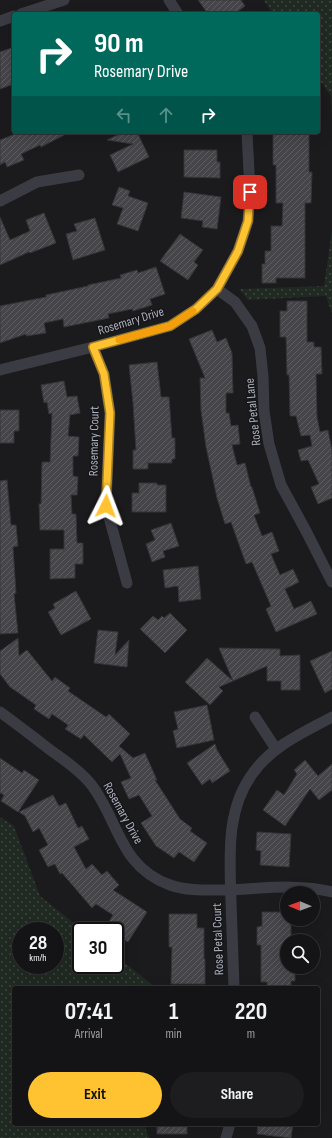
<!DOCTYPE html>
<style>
body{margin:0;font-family:"Sofia Sans Condensed",sans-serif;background:#1d1d1f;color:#f1f3f6;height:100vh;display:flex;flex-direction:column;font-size:15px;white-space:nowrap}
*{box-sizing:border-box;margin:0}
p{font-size:13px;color:#9d9ea1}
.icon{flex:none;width:22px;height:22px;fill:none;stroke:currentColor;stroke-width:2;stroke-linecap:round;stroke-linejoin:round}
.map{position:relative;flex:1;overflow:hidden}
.sheet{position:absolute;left:12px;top:986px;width:308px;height:140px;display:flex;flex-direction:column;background:#141416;border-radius:4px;box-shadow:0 4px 16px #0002,0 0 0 1px #333335}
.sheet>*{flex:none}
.hud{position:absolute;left:12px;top:12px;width:308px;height:122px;border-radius:4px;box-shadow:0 4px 16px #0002,0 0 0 1px #333335;background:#00695c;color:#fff;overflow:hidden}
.needle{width:26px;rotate:271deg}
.buttons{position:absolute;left:280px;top:886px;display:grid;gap:8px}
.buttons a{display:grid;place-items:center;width:40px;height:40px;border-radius:50%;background:#141416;box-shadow:0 4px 16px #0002,0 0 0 1px #333335;font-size:20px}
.speed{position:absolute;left:12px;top:922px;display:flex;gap:8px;font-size:20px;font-weight:700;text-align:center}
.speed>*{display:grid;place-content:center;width:52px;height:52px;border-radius:50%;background:#141416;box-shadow:0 4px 16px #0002,0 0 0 1px #333335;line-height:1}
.speed small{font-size:10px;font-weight:400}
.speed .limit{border:2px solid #111;border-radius:6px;background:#fff;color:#111}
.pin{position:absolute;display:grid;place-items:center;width:34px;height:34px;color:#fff;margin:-17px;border-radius:8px;box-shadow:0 2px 6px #0006}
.me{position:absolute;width:44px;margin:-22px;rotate:3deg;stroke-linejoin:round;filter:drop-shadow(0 0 3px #0008)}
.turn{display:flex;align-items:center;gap:14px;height:84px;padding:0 16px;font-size:18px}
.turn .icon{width:52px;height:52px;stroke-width:2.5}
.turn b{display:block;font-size:28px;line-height:34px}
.lanes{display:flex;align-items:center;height:38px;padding:0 16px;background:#0003;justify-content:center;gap:20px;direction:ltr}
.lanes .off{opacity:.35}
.eta{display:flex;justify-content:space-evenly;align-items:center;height:68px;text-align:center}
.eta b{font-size:24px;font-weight:700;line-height:28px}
.button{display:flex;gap:8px;margin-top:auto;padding:8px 16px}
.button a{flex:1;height:46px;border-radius:24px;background:#ffc331;color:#111;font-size:16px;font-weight:700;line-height:46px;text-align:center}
.button a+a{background:#1d1d1f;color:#f1f3f6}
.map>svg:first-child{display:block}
.green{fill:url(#green-dots);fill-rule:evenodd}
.building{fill:url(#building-hatch);stroke:#353439}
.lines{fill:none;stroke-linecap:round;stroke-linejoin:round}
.street{stroke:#3b3c43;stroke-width:11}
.route-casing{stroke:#a67f20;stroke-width:10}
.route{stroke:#ffc331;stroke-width:7}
.slow{stroke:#f59e0b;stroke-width:7}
.labels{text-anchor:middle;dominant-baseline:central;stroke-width:3;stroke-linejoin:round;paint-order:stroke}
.street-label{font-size:13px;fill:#acb1bd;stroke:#161518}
</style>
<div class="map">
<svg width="332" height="1138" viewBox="0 0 332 1138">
<defs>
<pattern id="green-dots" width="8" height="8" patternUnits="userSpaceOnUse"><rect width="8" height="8" fill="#202922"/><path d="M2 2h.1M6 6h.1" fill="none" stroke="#3e4640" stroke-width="1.8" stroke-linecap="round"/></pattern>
<pattern id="building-hatch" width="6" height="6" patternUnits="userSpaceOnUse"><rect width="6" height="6" fill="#45454a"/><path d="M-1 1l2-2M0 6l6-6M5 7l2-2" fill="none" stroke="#5d5d62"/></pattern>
</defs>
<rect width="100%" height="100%" fill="#1b1a1d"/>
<path class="green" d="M265 0H332V119L331 96 318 78V14H273L264 1Z
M332 230V314L326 296 248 300 239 289 324 286Z
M0 817 14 826 40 896 84 931H81V965H115V955L154 986V988H14V1124H144L149 1138H0ZM21 931H55V965H21Z"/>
<path class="building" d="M198 0H241L245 6 234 14H208Z
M14 47V84L0 89V52Z
M20 132H70L41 147 40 145 21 154 24 160 7 167 5 162 0 165V140Z
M124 132H137L149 157 118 172 110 155 133 144 107 140Z
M273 133H309V172H312L311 203H305V278H276V283H262V264H265V251H271V226H282L283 203H276V165H273Z
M184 150H217V162H220V178L184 177Z
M119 187 130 191 128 196 148 203 138 231 117 224 123 208 112 205Z
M184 192 221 197 217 229 202 227 203 221 181 218Z
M44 213 56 243 30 253 29 252 0 265V217L10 240 30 231 26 220Z
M95 218 105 250 73 260 66 234 77 231 74 224Z
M180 234 203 250 194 262 198 265 188 280 160 261Z
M156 267 165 294 150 299 152 305 133 311 132 309 108 314 109 318 64 327 63 319 44 323 46 333 26 336V334L0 343V306L46 297V295L88 286V285L121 278 120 275 137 270 138 273Z
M287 301H307V342H314V347H321L322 374H316L317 417 320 432 328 430 332 450V498L318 504 311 487 319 484 308 460 301 461 298 450 312 446 310 435 301 436 296 416H290L289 375H287L286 337H280V311H287Z
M212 330 217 342 226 338 232 353 233 393H226V413H229L231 426 238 425 240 444 232 445 237 465 245 463 251 487H252L260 513 254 515 262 536 272 532 279 551 271 554 280 575 293 569 299 582 285 589 294 609 311 601 317 614 276 632 266 609 271 606 252 562 246 564 231 522 225 524 217 498 206 447 201 410 200 378H205L189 339Z
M157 362 161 397H169L172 438H175V459H172V463H148V469H133V450H136L133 403 129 365Z
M64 381 67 397 77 396 80 413 70 415 68 436 79 437 78 456H73V476L78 477 77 495H71L72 514H76L77 543H83V564H75V578L50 579V549H64V530H40L39 504H41L42 462H50L52 413 49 414 47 402 44 403 41 385Z
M0 410H19V431H14V443H0Z
M7 480 11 525H16L18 546 13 547 16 593 14 594 18 633 0 634V481Z
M139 483H157V485H166V512H132V493H139Z
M171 523 179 546 163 551 165 557 152 562 146 544 155 540 151 530Z
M198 566 201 599 179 602 178 586 165 588 163 570Z
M76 591 91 619 61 635 48 612 55 608 53 604Z
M170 613 187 630 165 653 140 629 153 616 158 620 162 616 164 618Z
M98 630 118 632 115 655 129 640 127 667 94 663Z
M18 638 19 656 27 650 52 681 55 677 70 688 68 691 106 717 109 714 130 734 119 746 133 758 145 753 157 780H155L180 819 192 828 190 831 207 843 194 862 179 852 174 858 156 846 141 823 152 816 139 795 129 799 121 782 131 778 120 754 112 762 84 735 81 739 65 729 68 725 52 714 49 719 34 709 36 705 10 687 0 674V651Z
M219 648 280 649V656L300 655V690H281V681H267V666L233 681Z
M332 651V689L325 693 310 661Z
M207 658 233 681 219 687 223 691 210 705 185 682Z
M207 705 214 740 177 748 173 731 178 729 174 712Z
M215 744 217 750 230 771 212 783 210 779 202 785 187 763Z
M0 758 22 773 24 770 39 780 18 812 1 801 4 795 0 793Z
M305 760 318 776 332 764V790L319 800 310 789 285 826 263 810 277 790 284 795 297 774 294 770Z
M53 795 59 806 66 803 78 828 82 826 89 839 74 847 86 869 92 864 102 875 107 871 119 885 113 890 147 912 128 942 115 934V931H103L113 915 96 904 92 908 62 873 60 874 55 864 48 867 39 850 48 845 39 828 33 832 25 816 19 812Z
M257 832 291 834 289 867 260 865 261 851 256 850Z
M262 912H287V919H291V941H287V967H295V981H291V988H267V982H261V945H257V927L262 926Z
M169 914H197V928H204V959H205V984H171L172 947H169Z
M157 1124H187V1134H157Z
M258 1124H293L291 1138 257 1134Z"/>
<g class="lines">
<path class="street" d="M169 0 178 14
M21 14 64 0
M0 21 14 16
M0 201 37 182 79 175
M217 289 235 302 252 326 260 348 263 376 264 411 269 444 281 485 306 531 332 582
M93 347 104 374 110 413 106 506 127 583
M0 370 93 347 170 326 196 309 217 289 238 251 248 221 250 192 247 132
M0 712C18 725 36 739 53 752 66 761 80 771 90 783 119 819 118 866 170 885 187 891 206 890 224 890 259 889 297 883 332 892
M255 717 276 749
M234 988C233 959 232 931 231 902 230 859 225 810 253 773 272 746 304 732 332 717
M226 1138 230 1124"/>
</g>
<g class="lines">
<g class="route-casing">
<path id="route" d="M106 506 110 413 104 374 93 347 170 326 196 309 217 289 238 251 248 221 250 192"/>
</g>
<use href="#route" class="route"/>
<path class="slow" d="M119 340 170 326 193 311"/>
</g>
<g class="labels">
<g class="street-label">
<text transform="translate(131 321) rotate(-17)">Rosemary Drive</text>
<text transform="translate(253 412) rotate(-96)">Rose Petal Lane</text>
<text transform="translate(94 441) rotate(-89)">Rosemary Court</text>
<text transform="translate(123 813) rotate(61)">Rosemary Drive</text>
<text transform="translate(218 939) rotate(-92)">Rose Petal Court</text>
</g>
</g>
</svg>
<div class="buttons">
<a><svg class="needle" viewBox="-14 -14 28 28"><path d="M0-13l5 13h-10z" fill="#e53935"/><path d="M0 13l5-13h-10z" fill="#9d9ea1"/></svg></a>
<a><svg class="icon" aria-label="search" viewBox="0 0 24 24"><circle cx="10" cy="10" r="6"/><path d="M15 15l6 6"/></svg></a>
</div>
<div class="speed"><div>28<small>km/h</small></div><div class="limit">30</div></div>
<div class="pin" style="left:250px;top:192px;background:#d93025"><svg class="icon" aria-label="arrive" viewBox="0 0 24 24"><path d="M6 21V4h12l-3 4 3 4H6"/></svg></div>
<svg class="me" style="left:106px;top:506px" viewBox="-20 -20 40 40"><path d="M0-17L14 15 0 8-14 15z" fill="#ffc331" stroke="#fff" stroke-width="4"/></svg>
<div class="hud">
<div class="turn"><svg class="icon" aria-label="right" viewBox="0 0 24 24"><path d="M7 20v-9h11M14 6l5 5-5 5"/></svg><div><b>90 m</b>Rosemary Drive</div></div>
<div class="lanes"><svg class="icon off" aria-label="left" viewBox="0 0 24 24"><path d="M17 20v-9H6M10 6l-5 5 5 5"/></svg><svg class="icon off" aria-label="ahead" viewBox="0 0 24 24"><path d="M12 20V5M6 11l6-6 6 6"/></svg><svg class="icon" aria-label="right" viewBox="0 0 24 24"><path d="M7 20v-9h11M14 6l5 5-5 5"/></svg></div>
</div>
<section class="sheet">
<div class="eta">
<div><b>07:41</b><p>Arrival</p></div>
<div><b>1</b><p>min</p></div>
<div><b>220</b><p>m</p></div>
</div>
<div class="button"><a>Exit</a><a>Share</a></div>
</section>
</div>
